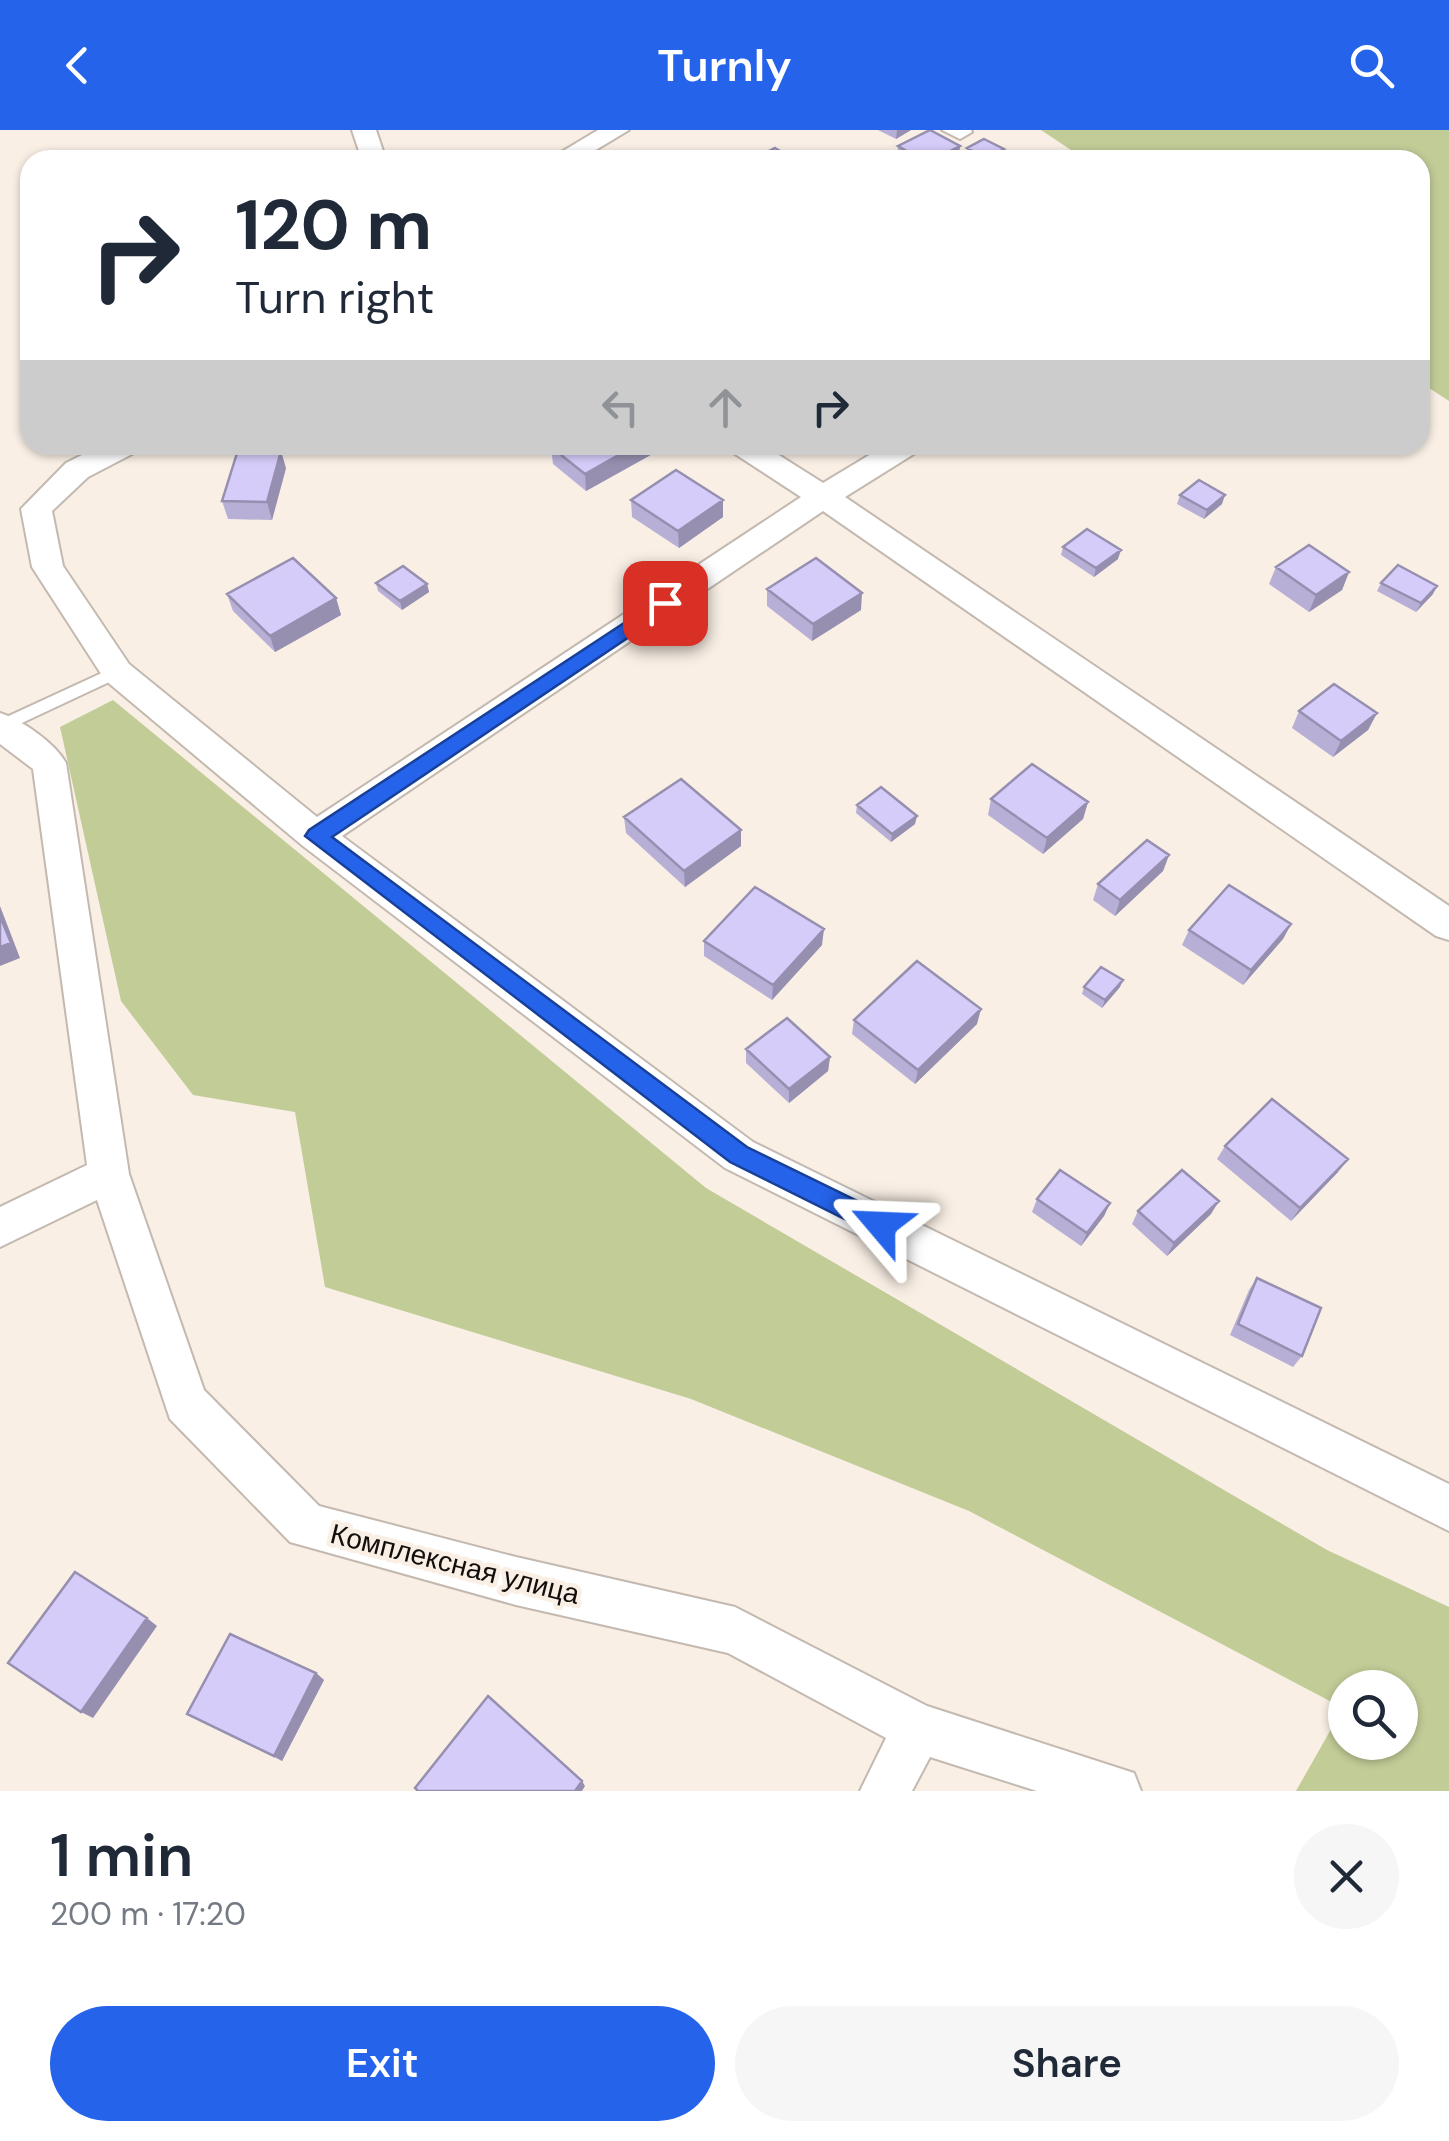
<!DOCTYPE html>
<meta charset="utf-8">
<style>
body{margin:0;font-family:"DM Sans",sans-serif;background:#f6f6f7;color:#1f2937;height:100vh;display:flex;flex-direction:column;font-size:38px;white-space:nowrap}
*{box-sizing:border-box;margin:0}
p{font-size:32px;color:#747a83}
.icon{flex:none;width:55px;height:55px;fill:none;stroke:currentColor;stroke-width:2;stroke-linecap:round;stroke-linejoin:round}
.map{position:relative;height:1661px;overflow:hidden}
.sheet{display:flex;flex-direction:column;background:#fff;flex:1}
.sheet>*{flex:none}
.banner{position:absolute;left:20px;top:20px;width:1410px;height:305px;border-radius:30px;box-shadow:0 2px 8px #0004;background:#fff;color:#1f2937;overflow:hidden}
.tools{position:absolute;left:1328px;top:1540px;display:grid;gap:20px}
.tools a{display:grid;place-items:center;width:90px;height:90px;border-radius:50%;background:#fff;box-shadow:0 2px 8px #0004;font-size:50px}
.pin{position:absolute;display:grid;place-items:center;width:85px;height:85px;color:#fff;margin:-42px;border-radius:20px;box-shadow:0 5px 15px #0006}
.me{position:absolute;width:110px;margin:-55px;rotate:296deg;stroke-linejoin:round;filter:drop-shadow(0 0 8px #0008)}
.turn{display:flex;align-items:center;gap:35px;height:210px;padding:0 50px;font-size:45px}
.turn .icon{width:130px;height:130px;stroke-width:2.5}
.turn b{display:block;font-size:70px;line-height:85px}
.lanes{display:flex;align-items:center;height:95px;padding:0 50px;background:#0003;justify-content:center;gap:50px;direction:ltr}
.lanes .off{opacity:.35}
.round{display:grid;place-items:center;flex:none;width:105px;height:105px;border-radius:52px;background:#f6f6f7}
.summary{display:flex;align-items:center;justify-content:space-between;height:170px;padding:0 50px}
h1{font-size:60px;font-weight:600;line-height:75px}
.action{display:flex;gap:20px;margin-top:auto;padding:20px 50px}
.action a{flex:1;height:115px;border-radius:60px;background:#2563eb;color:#fff;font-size:40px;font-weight:600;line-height:115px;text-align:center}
.action a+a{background:#f6f6f7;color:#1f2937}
header{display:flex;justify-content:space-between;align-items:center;height:130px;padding:0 50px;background:#2563eb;color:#fff;font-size:45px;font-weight:600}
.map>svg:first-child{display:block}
.green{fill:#c2cc97;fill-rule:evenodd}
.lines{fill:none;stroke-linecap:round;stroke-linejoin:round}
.lane-casing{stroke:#c3b9b0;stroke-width:4}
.street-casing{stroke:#c3b9b0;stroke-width:4}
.lane{fill:#fff;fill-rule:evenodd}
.street{fill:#fff;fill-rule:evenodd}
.wall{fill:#b8afd7}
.shaded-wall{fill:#968faf}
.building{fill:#d6ccfa;stroke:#968faf;stroke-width:2.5}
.route{fill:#2563eb;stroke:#184099;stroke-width:2.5}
.labels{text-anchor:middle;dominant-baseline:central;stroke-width:9;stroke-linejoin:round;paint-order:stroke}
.street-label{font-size:28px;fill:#110e0b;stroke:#f9efe5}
</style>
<header><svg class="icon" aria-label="back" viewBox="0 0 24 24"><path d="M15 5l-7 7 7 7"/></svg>Turnly<svg class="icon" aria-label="search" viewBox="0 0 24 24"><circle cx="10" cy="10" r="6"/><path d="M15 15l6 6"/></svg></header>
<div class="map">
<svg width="1449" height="1661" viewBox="0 0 1449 1661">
<rect width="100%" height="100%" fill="#f9efe5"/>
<path class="green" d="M1041 0H1449V271L1420 252V30H1086Z
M113 570 706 1058 1327 1420 1449 1477V1661H1296L1343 1578 969 1381 691 1269 325 1157 295 982 193 965 121 871 60 597ZM1345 1558H1400V1612H1345Z"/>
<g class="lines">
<g class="lane-casing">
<path id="lane" d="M117 536 122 538 125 542 122 546 9 599 0 600V590Z"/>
</g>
<g class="street-casing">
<path id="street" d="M352 0H376L386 30H362Z
M598 0H629L579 30H548Z
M942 0H971L972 2 960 9Z
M102 315H141L136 322 88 347 52 381 63 436 129 534 317 687 801 367 732 322 727 315H763L823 353 886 315H922L917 322 845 367 1449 776V810L1436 806 823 381 342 706 753 1012 1449 1354V1401L725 1038 303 716 105 550 32 437 21 379 66 333Z
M0 583C22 590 55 613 66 633L129 1044 204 1260 319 1376 516 1427 735 1477 927 1576 1134 1643 1141 1661H1037L930 1627 912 1661H860L886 1608 728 1523 516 1475 290 1412 170 1289 97 1070 0 1117V1077L87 1035 33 639 0 614Z"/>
</g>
<use href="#lane" class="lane"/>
<use href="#street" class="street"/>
</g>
<path class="wall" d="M878 0H911L896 9Z
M898 16H960L958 30H897Z
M967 18 1003 28 999 30H971L966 27Z
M554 315H656V322L586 361 553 334 551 317Z
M1074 315H1104L1094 325Z
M286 338 272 390 228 389 222 371Z
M1180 365 1222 374 1204 389 1177 374Z
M631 370H723V387L679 418 632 387Z
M1063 417 1118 429 1094 447 1061 425Z
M1276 437 1349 442 1342 460 1309 482 1269 454Z
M376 453 427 454 429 462 402 480 378 461Z
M1381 453 1433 464 1416 482 1377 461Z
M767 459 861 480 812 511 767 476Z
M227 464 336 468 341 485 275 522 233 481Z
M1299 581 1377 583 1368 600 1333 627 1292 598Z
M991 669 1088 672 1083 689 1043 724 988 685Z
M857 675 915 694 891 712 856 683Z
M624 687 741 716 685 757 626 703Z
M1169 725 1163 741 1115 786 1093 770 1098 754Z
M1291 794 1283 809 1243 855 1182 815 1189 800Z
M704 811 822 815 772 870 704 826Z
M1084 857H1120L1102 878 1082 864Z
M854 890 977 894 915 954 852 904Z
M746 919 830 927 828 941 789 973 746 933Z
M1225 1016 1338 1042 1291 1091 1217 1029Z
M1037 1069 1110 1073 1104 1086 1081 1116 1032 1082Z
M1138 1081 1211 1084 1167 1126 1132 1094Z
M1257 1148 1302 1226 1293 1237 1230 1205 1249 1160Z
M316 1543 324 1550 282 1631 187 1584Z"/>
<path class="shaded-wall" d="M897 0H911L896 9Z
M960 16 958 30H932Z
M1004 19 1003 28 999 30H987Z
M636 315H656V322L586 361 585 344Z
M1097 315H1104L1094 325 1096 316Z
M281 321 286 338 272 390 267 372Z
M1225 365 1222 374 1204 389 1207 380Z
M723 370V387L679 418 678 401Z
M1121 420 1118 429 1094 447 1096 438Z
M1349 442 1342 460 1309 482 1316 465Z
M427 454 429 462 402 480 400 471Z
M1437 456 1433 464 1416 482 1421 473Z
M862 463 861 480 812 511 813 494Z
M336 468 341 485 275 522 270 506Z
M1377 583 1368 600 1333 627 1341 611Z
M1088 672 1083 689 1043 724 1047 708Z
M917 686 915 694 891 712 892 704Z
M741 700V716L685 757 684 741Z
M1169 725 1163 741 1115 786 1120 770Z
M0 776 20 828 0 836Z
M1291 794 1283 809 1243 855 1251 840Z
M824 799 822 815 772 870 773 855Z
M1123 850 1120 857 1102 878 1105 870Z
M981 879 977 894 915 954 918 940Z
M830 927 828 941 789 973V959Z
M1348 1029 1338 1042 1291 1091 1300 1078Z
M1219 1071 1211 1084 1167 1126 1174 1113Z
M1110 1073 1104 1086 1081 1116 1087 1103Z
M147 1488 157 1496 93 1588 81 1582Z
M316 1543 324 1550 282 1631 274 1626Z
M582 1651 585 1656 582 1661H575Z"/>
<path class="building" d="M930 0 960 16 932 30H922L898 16Z
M984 9 1004 19 987 29 967 18Z
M775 18 795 30H752Z
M554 315H636L585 344 551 317Z
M238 320 281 321 267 372 222 371Z
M676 340 723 370 678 401 631 370Z
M1199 350 1225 365 1207 380 1180 365Z
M1087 399 1121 420 1096 438 1063 417Z
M1309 415 1349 442 1316 465 1276 437Z
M293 428 336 468 270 506 227 464Z
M816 428 862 463 813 494 767 459Z
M1398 435 1437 456 1421 473 1381 453Z
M403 436 427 454 400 471 376 453Z
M1334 554 1377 583 1341 611 1299 581Z
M1032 634 1088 672 1047 708 991 669Z
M681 649 741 700 684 741 624 687Z
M881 657 917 686 892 704 857 675Z
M1147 710 1169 725 1120 770 1098 754Z
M1229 755 1291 794 1251 840 1189 800Z
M755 757 824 799 773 855 704 811Z
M0 786 11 813 0 817Z
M917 831 981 879 918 940 854 890Z
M1101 837 1123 850 1105 870 1084 857Z
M787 888 830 927 789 959 746 919Z
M1272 969 1348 1029 1300 1078 1225 1016Z
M1060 1040 1110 1073 1087 1103 1037 1069Z
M1182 1040 1219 1071 1174 1113 1138 1081Z
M1257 1148 1321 1178 1302 1226 1238 1194Z
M75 1442 147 1488 81 1582 8 1533Z
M230 1504 316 1543 274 1626 187 1584Z
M488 1566 582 1651 575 1661H418L415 1658Z"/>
<path class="route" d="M665 466 672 468V478L332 707 747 1017 890 1087 893 1095 890 1103 881 1107 730 1032 305 706 309 700Z"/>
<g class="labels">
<g class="street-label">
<text transform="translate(455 1434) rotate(14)">Комплексная улица</text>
</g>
</g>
</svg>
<div class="tools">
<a><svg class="icon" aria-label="search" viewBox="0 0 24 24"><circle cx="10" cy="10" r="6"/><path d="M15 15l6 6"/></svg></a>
</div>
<div class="pin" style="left:665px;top:473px;background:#d93025"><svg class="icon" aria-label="arrive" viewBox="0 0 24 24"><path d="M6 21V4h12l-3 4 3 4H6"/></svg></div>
<svg class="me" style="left:881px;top:1095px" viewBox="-20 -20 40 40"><path d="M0-17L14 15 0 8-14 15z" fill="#2563eb" stroke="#fff" stroke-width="4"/></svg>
<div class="banner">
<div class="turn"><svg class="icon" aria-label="right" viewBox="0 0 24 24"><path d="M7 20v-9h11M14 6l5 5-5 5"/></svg><div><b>120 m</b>Turn right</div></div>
<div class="lanes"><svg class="icon off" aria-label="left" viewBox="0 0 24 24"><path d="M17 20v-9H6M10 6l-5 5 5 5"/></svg><svg class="icon off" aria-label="ahead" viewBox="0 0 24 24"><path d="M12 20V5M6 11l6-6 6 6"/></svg><svg class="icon" aria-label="right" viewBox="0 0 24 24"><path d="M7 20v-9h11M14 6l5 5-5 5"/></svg></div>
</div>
</div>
<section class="sheet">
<div class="summary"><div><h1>1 min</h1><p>200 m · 17:20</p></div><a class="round"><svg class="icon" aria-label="close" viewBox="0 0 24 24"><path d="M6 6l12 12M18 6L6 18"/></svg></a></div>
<div class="action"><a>Exit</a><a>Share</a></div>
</section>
